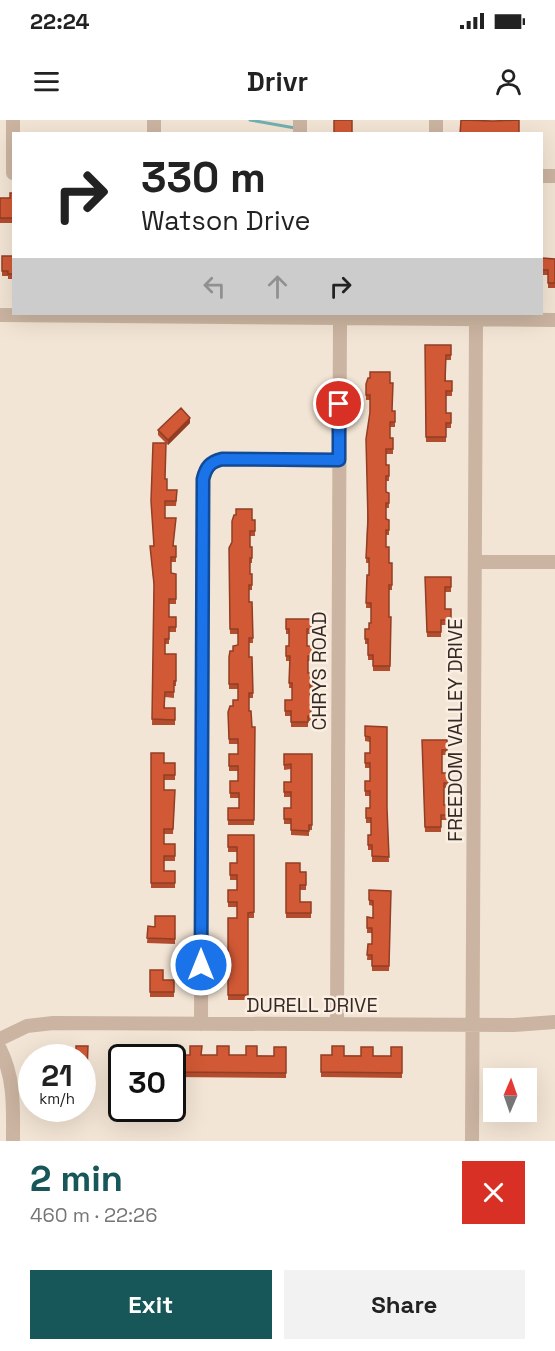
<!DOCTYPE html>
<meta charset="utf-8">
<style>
body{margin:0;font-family:"Space Grotesk",sans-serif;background:#f2f2f2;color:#222;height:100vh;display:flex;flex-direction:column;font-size:22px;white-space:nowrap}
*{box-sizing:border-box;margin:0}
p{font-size:20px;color:#767676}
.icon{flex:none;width:33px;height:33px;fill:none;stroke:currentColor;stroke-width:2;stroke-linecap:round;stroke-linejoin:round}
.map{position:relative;height:1021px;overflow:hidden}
.drawer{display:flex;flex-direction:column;background:#fff;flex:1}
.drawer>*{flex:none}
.banner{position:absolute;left:12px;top:12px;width:531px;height:183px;border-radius:0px;box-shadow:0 6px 24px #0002;background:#fff;color:#222;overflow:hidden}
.needle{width:39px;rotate:2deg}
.buttons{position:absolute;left:483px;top:948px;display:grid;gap:12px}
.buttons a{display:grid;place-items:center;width:54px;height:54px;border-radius:0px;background:#fff;box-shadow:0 6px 24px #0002;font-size:30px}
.speed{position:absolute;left:18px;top:924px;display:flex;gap:12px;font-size:30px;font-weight:700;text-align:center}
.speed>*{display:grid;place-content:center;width:78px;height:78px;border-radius:50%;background:#fff;box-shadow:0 6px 24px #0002;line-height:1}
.speed small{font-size:15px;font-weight:400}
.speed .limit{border:3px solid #111;border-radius:9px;background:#fff;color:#111}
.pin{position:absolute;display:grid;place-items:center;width:51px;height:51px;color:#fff;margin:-26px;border:3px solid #fff;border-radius:50%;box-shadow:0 2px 6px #0007}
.me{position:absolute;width:66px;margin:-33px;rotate:0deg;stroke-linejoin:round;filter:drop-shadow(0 0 4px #0008)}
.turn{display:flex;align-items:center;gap:21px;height:126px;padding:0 30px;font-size:27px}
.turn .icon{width:78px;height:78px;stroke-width:2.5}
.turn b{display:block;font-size:42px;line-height:51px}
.lanes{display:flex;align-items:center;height:57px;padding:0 30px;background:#0003;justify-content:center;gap:30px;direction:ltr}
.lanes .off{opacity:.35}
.round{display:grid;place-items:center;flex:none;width:63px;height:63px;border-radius:0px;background:#f2f2f2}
.overview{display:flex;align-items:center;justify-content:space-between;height:102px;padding:0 30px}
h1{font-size:36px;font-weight:600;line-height:45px;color:#175659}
.button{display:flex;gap:12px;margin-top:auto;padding:12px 30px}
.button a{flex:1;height:69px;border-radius:0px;background:#175659;color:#fff;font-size:24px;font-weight:600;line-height:69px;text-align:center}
.button a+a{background:#f2f2f2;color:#222}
.status{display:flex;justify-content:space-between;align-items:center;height:42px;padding:0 30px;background:#fff;direction:ltr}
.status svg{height:16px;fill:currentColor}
header{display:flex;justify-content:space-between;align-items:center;height:78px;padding:0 30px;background:#fff;font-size:27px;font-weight:600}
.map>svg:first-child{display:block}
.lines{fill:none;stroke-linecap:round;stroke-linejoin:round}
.stream{stroke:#72b0b2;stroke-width:3}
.minor{stroke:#cbb4a1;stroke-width:14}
.wall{fill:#b44d2e}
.shaded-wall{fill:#923e25}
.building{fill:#d15935;stroke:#923e25;stroke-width:1.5}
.route-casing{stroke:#114b97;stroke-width:15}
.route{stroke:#1a73e8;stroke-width:10}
.labels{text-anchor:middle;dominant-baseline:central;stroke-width:5;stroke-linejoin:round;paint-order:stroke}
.street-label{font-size:20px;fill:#352924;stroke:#faefe2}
</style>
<div class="status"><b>22:24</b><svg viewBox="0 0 49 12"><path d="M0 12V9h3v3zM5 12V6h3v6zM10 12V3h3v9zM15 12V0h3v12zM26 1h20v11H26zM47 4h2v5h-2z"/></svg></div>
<header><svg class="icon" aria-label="menu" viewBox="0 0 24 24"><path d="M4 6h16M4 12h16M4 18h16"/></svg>Drivr<svg class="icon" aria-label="person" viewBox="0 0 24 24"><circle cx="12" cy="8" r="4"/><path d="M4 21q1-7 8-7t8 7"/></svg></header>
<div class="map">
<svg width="555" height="1021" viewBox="0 0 555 1021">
<rect width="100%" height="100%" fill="#f3e5d5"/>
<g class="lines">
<path class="stream" d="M250 0 295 8"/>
<path class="minor" d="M154 14V0
M300 14V0
M436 14V0
M13 53V0
M542 56H555
M0 195 555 200
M475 442H555
M201 904 203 359C206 347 210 342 222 339L339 341
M337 904 340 198
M0 919 27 906 53 903 514 905 555 902
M0 929C15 959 13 988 13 1021
M472 1021 476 199"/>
</g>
<path class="wall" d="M14 73V103H0V78H10Z
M2 136H14V159H8V156H2Z
M542 138 555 139V168H548V155H542Z
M425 225H451V240H446V261H452V276H446V293H451V308H446V322H426Z
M390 263 392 291H395V307H390V318H393V334H386V345H389V361H386V372L389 373V388H386V399L389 400V415H386V427L389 443H392V470H389V497H391L390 551H373V540H368V524H365V509H369L371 503V488H366L367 455H369V443H366L367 401 370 280H366V264Z
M190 303 168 325 158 315V310Z
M165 359 167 370 177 375 176 386H165V398L174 426 176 431V442H171V453L176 454V484H169V497H176V512H169V524H165V534H176V566H174V578L165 577V588H175V605H152L154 468 150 426H154Z
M252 400H255V416H250V427H252V443H250V454H252V470H249V482H252L253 523H249V537L253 552V578H249V591L252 607H255L254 705H228V688H239V678H230V661H238V651H229V634H238V624H229L228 592 238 580V569H229V537L238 525V514H230L229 428Z
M425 457H451V472H445V489H451V505H441V517H427Z
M286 499H311V514H307V526H312V541H308V553H314V568H310L311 601H308V607H291V596H285V580H292V568H289L290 541H286V526H289V514H286Z
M365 606 387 607V688L389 742H372V730H368V715H371V703H366V688H370V676H365V661H370V648H365V633H370V622L365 621Z
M422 620H447V635H442V653H450V668H444V685H447V700H441V712H425Z
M151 633 164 643H175V660H164V670H175L173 714H164V724H175V741H164V751H175V768H151Z
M284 634H312V710H309V716L291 715V704H284V688H291V677H284V662H291V649L284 650Z
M228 715H254V798H248V880H228V798H237V787H228V770H237V760H230V743H237V732H228Z
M286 743 300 752H306V770H300V782H311V798H286Z
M369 770 391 771 389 851H372V840H367L368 824H372V813H367V797L373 798V786L369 785Z
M175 796V824L147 823 148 806 155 807Z
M150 850 163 860H174V877H150Z
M88 926 87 956H82V938L76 935Z
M286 927V958L172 957V938L174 935H246L274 936Z
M402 927V958L321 957V935L391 936Z"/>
<path class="shaded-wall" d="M190 298V303L168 325V320Z"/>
<path class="building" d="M334 0H352V14H326L334 13Z
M461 0 493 1 519 0V14H460Z
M10 73H14V98H0V78H10Z
M2 136H14V154H8V151H2Z
M542 138 555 139V163H548V150H542Z
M425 225H451V235H446L445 261H452V271H446V293H451V303H446V317H426Z
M370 252H390V263H393L392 291H395V302H390V318H393V329H386V345H389V356H386V372L389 373V383H386V399L389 400V410H386V427H389V443H392V465H389V497H391L390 546H373V535H368V519H365V509H369V503H371V483H366L367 455H369V438H366L368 400 366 319 370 292V275H366V264L368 258H370Z
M181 288 190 298 168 320 158 310Z
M153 323H166L165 359H167V370H177L176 381H165V398H176L173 426H176V437H171V453L176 454V479H169V497H176V507H169V519H165V534H176V561H174V572H165L164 588H175V600L152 599 154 464 150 426H154L151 381Z
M236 389H252V400H255V411H250V427H252V438H250V454H252V465H249V482H252L253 518H249V537H252L253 573H249V591H251L252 607H255L254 700H228V688H239V673H230V661H238V646H229V634H238V619H229L228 592 230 586H233V580H238V564H229V537L230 531H233V526L238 525V509H230L229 428 232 422V401L234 395H236Z
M425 457H451V467H445V489H451V500H441V512H427Z
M286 499H311V509H307V526H312V536H308V553H314V563H310L311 596H308V602H291V591H285V580H292V563H289L290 536H286V526H289V509H286Z
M365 606 387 607V688L389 737 372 736V725H368V715H371V698H366V688H370V671H365V661H370V643H365V633H370V617L365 616Z
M422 620H447V630H442V653H450V663H444V685H447V695H441V707H425Z
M151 633H164V643H175V655H164V670H175L173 709H164V724H175V736H164V751H175V763H151Z
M284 634H312V705H309V711L291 710V699H284V688H291V672H284V662H291V644L284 645Z
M228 715H254V792L248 793V875H228V798H237V782H228V770H237V755H230V743H237V727H228Z
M286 743H300V752H306V765H300V782H311V793H286Z
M369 770 391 771 389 846H372V835H367L368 824H372V808H367V797L373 798V781L369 780Z
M155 796H175V819L147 818 148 806 155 807Z
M150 850H163V860H174V872H150Z
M76 926H88L87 951H82V938H65V935H76Z
M162 926H174V935H190V926H202L201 935H217V926H229V935H246V926H257V936H274V927H286V953L172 952V938H151V935H162Z
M332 926H344V936H361V927H373V936H391V927H402V953L321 952V935H332Z"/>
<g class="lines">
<g class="route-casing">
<path id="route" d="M201 845 203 359C206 347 210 342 222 339L339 340V284"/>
</g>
<use href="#route" class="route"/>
</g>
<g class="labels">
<g class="street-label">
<text transform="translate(319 551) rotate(-90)">CHRYS ROAD</text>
<text transform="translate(455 610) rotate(-90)">FREEDOM VALLEY DRIVE</text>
<text x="312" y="885">DURELL DRIVE</text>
</g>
</g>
</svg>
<div class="buttons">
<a><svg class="needle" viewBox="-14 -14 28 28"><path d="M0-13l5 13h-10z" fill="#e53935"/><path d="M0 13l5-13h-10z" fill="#767676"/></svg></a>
</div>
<div class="speed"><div>21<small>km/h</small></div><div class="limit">30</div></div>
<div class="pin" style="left:339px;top:284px;background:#d93025"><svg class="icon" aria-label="arrive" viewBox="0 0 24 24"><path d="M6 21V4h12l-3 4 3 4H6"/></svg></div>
<svg class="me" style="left:201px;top:845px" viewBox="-20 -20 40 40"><circle r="17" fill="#1a73e8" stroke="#fff" stroke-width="3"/><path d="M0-11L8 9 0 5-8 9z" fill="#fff"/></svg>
<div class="banner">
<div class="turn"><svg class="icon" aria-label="right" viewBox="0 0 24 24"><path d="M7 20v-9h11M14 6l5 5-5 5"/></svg><div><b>330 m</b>Watson Drive</div></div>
<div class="lanes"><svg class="icon off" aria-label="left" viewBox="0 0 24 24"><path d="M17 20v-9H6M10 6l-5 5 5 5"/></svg><svg class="icon off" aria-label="ahead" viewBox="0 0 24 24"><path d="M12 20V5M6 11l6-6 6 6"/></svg><svg class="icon" aria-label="right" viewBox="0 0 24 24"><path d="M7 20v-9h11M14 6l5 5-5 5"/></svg></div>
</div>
</div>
<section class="drawer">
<div class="overview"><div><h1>2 min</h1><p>460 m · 22:26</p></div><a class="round" style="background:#d93025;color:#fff"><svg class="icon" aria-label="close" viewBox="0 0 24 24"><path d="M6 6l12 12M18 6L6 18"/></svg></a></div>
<div class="button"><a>Exit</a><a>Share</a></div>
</section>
